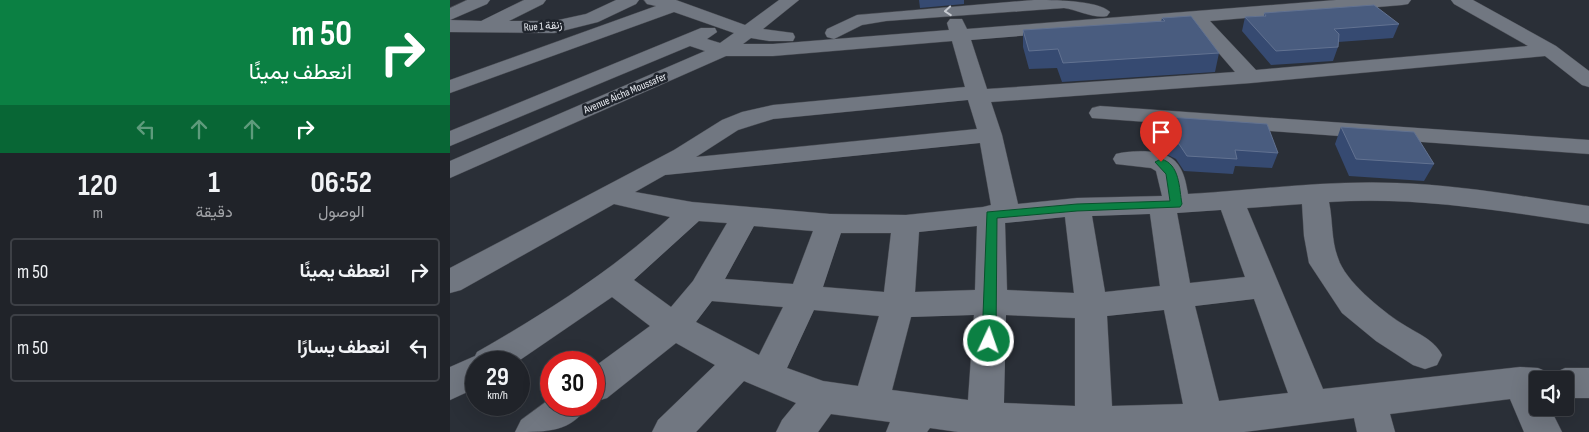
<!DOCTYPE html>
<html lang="ar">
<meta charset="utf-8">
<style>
body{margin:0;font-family:"Sofia Sans Condensed",Vazirmatn,sans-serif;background:#2d2f35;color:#f1f3f6;direction:rtl;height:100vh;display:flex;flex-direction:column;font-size:19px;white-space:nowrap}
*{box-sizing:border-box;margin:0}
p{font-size:16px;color:#a2a4a8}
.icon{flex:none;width:28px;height:28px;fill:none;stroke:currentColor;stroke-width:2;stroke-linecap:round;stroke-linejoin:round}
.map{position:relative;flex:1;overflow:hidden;direction:ltr}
.drawer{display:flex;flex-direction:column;background:#202329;width:450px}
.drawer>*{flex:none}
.top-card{background:#0b8043;color:#fff;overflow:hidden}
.controls{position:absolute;left:1079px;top:371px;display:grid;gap:10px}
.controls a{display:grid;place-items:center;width:45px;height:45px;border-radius:5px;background:#202329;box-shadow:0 5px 20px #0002,0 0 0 1px #3d4046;font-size:25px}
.speed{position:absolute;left:15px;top:351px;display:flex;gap:10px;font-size:25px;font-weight:700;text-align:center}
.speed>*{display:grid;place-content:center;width:65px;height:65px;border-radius:50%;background:#202329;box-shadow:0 5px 20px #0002,0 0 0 1px #3d4046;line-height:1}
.speed small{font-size:12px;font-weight:400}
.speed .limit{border:8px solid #d22;background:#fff;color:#111}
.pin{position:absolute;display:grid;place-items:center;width:42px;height:42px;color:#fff;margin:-51px -21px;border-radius:50% 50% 50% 0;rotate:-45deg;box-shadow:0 0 5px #0007}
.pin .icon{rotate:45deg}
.me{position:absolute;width:55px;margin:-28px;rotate:3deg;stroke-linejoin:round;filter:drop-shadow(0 0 4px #0008)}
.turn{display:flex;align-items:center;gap:18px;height:105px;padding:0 15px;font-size:22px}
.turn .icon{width:65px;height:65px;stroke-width:2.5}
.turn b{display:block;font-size:35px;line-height:42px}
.lanes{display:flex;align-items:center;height:48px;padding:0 15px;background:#0003;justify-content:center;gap:25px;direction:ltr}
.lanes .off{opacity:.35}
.eta{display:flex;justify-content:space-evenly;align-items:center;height:85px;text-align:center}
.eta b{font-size:30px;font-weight:700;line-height:35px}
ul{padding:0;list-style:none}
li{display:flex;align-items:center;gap:15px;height:68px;margin:0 10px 8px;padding:0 5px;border:2px solid #3d4046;border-radius:5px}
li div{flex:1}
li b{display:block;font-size:19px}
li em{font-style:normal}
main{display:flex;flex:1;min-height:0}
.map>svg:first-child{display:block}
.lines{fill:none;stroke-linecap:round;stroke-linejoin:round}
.minor-casing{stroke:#474a51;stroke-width:1}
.minor{fill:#717781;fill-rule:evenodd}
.wall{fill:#364a71}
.building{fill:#495c7f;stroke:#627291}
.oneway{stroke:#c6cad1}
.route{fill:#0b8043;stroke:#07532c}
.labels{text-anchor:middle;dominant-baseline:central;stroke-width:5;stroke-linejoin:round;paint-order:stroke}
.far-street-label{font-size:11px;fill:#eaedf3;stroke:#20252d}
</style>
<main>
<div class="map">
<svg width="1139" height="432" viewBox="0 0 1139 432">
<rect width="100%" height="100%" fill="#2a2f37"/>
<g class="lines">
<g class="minor-casing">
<path id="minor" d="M17 0H40L37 4 0 20V8Z
M74 0H96L93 4 59 21H104L136 14 166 0H189L186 4 148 22 104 33 0 32V20L31 21Z
M194 0H226L295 25 329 0H349L313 29 343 33 345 37 343 41H319L301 38 293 44H323L499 30 497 23 500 19H512L517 29 886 0H961L958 4 952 5 760 21 806 70 1078 46 1004 4 1001 0H1023L1106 46 1139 71V87L1132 85 1095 56 801 83 541 102 552 135 568 204 627 198 712 196 706 171 701 168 666 164 663 159 666 154C682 150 713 149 725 161 734 170 736 183 738 194 807 190 877 180 947 183 1011 185 1075 197 1139 206V224C1053 211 966 196 879 202 883 221 881 240 888 258 895 281 931 310 951 323 966 333 984 339 992 355L987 365 975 369 963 365 926 341 892 313 859 263 854 236 852 204 797 208 873 389 1070 367 1088 368 1102 374 1115 368H1139V398H1115V380H1088V408H1100L1112 432H1074L1060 399 940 414 945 432H907L904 418 794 432H508L480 428 477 432H436L440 422 381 414 368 432H326L332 420 346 403 294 381 246 432H202L208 420 265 365 226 343 157 398 144 402V367L200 326 162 297 67 362H26V388L0 400V367L25 356 27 352C95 313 162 271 220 217L164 204 11 290 0 293V268L224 150 272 120 292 112 323 105 515 87 502 41 323 56H276L0 178V161L255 51 240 46 0 146V131L251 28H265L267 32 257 39 270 43 284 33 224 12 0 93V80L206 6 197 4ZM742 22 785 72 537 89 521 40ZM518 100 527 129 246 157 288 130 323 119ZM530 143 541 205 533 207 456 215 380 214 242 202 185 192 215 175ZM771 210 795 277 740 283 727 213ZM700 214 710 286 655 292 642 216ZM615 217 624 293 557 290 555 223ZM249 221 277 223 243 281 221 307 184 280ZM304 226 363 231 343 284 275 279ZM527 226 525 290 465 292 469 232ZM391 233H441L434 292 373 287ZM804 299 838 393 769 401 745 306ZM262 301 333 307 309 355 246 322ZM364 310 429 316 408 386 373 381 337 368ZM714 310 733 404 662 406 657 316ZM524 315 518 400 442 390 461 317ZM556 315 625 318V406L554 403Z
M584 0C602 0 648 0 660 12L657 16C644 19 628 10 614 8L436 21 412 25 384 39 377 37 375 33 377 29 407 15Z
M650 106 1139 140V154L642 118 639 113 642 108Z
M101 398V405H138C122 432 97 432 65 432L71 420Z"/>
</g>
<use href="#minor" class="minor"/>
</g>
<path class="wall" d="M469 0H514V4L470 8Z
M814 13 949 24 943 38 888 42V47L883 61 821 65 792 31 795 17 814 16Z
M712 18 769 53 765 72 612 82 607 68 579 69 573 47V30L711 22Z
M719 117 828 153 822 168 785 166 783 174 734 171 726 159 712 152V149L715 133 716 134Z
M891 127 984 164 974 181 899 176 885 144Z"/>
<path class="building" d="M924 5 949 24 884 29 889 34 888 47 826 51 795 17 816 16 814 13Z
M741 16 769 53 613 63 608 49 579 51 573 30 715 21 712 18Z
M719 117 817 124 828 153 785 150 787 159 737 156 729 144 715 137V133L720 134Z
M891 127 964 132 984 164 906 159Z"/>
<defs><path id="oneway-chevron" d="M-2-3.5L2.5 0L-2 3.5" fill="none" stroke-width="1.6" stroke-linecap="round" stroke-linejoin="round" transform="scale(1.25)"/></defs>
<use class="oneway" href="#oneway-chevron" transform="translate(498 11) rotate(176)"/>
<path class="route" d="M711 159C730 164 729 188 732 204L730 207 627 211 547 218 546 341 544 345H534L532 341 537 212 627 204 720 201 716 174 705 162Z"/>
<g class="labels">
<g class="far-street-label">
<text transform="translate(93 26) rotate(-4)">Rue 1 زنقة</text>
<text transform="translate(175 93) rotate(-23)">Avenue Aicha Moussafer</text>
</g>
</g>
</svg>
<div class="controls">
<a><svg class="icon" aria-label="sound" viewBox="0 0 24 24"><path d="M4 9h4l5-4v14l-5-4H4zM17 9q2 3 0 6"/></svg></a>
</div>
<div class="speed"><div>29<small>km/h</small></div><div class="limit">30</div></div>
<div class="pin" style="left:711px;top:162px;background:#d93025"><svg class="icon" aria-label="arrive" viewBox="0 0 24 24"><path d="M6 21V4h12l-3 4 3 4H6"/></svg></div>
<svg class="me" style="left:539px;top:341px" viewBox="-20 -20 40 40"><circle r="17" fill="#0b8043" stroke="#fff" stroke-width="3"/><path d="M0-11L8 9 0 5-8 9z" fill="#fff"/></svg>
</div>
<section class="drawer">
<div class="top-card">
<div class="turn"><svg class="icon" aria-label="right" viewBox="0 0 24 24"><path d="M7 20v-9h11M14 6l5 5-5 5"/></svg><div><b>50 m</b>انعطف يمينًا</div></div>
<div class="lanes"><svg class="icon off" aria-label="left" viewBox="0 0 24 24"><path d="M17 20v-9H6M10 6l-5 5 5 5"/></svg><svg class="icon off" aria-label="ahead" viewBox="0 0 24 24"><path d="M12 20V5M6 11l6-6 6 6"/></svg><svg class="icon off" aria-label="ahead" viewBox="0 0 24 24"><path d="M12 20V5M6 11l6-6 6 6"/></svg><svg class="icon" aria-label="right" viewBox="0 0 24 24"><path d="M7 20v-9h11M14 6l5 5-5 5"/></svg></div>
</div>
<div class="eta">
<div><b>06:52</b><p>الوصول</p></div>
<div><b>1</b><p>دقيقة</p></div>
<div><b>120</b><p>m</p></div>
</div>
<ul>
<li><svg class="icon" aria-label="right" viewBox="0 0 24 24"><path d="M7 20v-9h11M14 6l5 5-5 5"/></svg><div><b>انعطف يمينًا</b></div><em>50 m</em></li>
<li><svg class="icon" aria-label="left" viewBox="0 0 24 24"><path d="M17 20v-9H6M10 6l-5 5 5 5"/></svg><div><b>انعطف يسارًا</b></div><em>50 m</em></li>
</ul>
</section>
</main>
